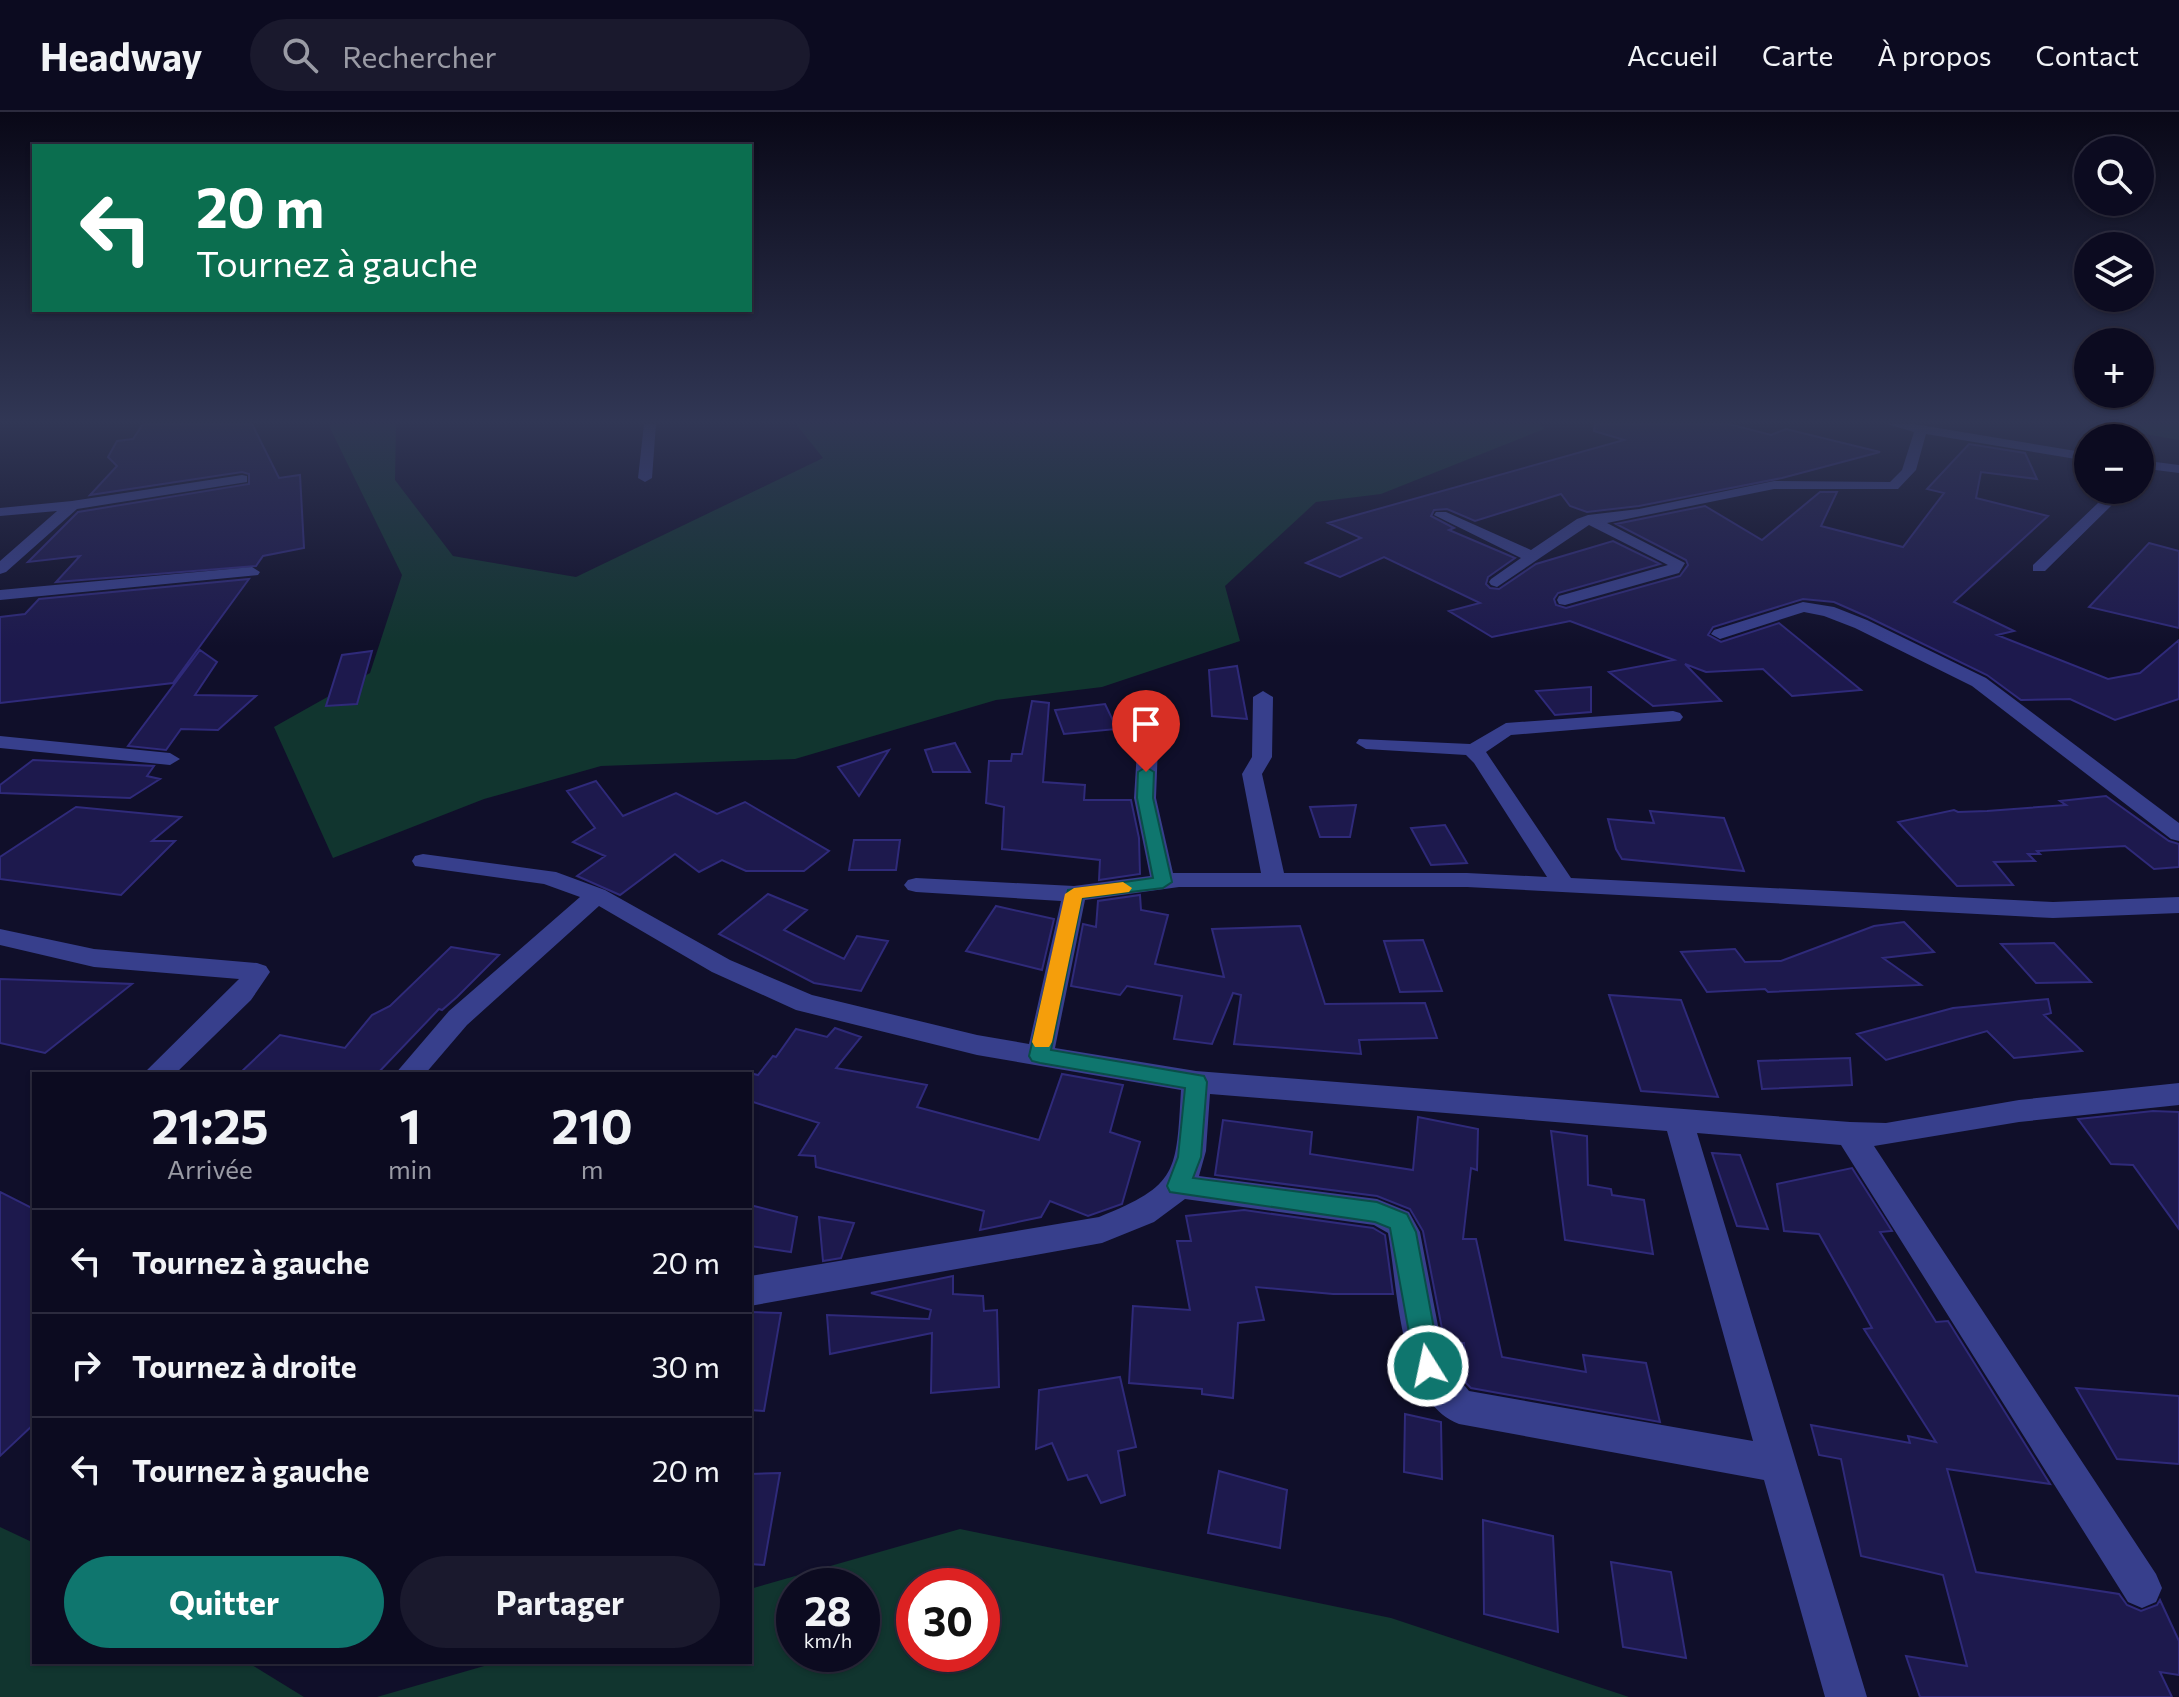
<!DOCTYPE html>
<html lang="fr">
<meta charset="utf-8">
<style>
body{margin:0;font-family:Commissioner,sans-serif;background:#1a192d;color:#f1f3f6;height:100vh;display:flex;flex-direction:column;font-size:30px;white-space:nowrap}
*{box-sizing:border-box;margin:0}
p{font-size:26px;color:#9a9ba5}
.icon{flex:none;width:44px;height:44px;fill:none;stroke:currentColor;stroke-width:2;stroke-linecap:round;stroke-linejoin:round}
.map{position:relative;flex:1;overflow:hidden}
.side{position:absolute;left:32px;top:960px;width:720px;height:592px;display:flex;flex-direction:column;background:#0c0b20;border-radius:0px;box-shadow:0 2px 6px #0004,0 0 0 2px #2c2b3e}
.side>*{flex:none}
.guide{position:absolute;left:32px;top:32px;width:720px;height:168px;border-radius:0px;box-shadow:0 2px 6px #0004,0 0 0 2px #2c2b3e;background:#0b6e4f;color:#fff;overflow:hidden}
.buttons{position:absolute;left:2074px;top:24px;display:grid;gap:16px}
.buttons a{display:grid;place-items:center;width:80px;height:80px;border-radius:50%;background:#0c0b20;box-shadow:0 2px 6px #0004,0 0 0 2px #2c2b3e;font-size:40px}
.speed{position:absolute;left:776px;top:1456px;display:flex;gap:16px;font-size:40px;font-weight:700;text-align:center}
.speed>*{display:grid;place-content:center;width:104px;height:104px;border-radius:50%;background:#0c0b20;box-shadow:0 2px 6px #0004,0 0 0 2px #2c2b3e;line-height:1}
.speed small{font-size:20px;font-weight:400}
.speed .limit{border:12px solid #d22;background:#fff;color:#111}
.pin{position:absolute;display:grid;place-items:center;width:68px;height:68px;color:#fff;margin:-82px -34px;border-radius:50% 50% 50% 0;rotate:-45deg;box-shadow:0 0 8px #0007}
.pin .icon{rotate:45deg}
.me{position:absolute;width:88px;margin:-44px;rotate:350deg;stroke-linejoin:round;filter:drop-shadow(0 0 6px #0008)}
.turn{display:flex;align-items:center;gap:28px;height:168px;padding:0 32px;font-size:36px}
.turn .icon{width:104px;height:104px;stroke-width:2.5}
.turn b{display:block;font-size:56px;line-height:68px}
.eta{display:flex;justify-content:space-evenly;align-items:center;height:136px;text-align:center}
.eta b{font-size:48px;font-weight:700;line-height:56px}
.action{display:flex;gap:16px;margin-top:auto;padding:16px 32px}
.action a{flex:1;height:92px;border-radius:48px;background:#0f766e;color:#fff;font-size:32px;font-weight:700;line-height:92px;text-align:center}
.action a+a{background:#1a192d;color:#f1f3f6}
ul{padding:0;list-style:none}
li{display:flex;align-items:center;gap:24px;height:104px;padding:0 32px;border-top:2px solid #2c2b3e}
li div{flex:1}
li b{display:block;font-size:30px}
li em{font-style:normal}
header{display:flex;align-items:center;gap:48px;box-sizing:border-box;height:112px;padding:0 40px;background:#0c0b20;border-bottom:2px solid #2c2b3e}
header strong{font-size:38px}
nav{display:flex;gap:44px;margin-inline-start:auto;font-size:28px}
.search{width:560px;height:72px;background:#1a192d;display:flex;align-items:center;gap:20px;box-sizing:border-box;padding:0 28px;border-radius:44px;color:#9a9ba5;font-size:30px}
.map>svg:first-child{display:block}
.green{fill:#11352f;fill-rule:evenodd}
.building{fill:#1d194d;stroke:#2f2a7a;stroke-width:2}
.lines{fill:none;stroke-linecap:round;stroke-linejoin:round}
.minor{fill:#373f8c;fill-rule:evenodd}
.route{fill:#0f766e;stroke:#0a4d48;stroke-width:2}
.slow{fill:#f59e0b}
</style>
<header>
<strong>Headway</strong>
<div class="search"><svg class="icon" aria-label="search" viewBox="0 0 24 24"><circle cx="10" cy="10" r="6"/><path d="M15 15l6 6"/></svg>Rechercher</div>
<nav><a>Accueil</a><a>Carte</a><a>À propos</a><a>Contact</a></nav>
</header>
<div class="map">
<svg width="2179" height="1585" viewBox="0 0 2179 1585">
<rect width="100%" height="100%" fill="#100f2a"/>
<path class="green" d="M332 312H396L395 368 453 444 576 465 823 346 796 312H1539L1544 317 1381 382 1316 390 1225 474 1240 529 1102 575 996 588 795 647 601 654 484 687 333 746 274 615 370 561 402 463 330 316Z
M2087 312H2179V328Z
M0 1415 34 1431V1550H247L304 1585H0Z
M960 1417 1391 1506 1629 1585H377L498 1550H750V1477ZM794 1474H862V1542H794ZM914 1474H982V1542H914Z"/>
<path class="building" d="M143 312H252L279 366 300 363 304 436 263 444 256 454 56 470 80 444 28 450 78 400 249 372V362L242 360 90 383 117 354 108 345 117 329 133 327Z
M1595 312H1729L1771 323 1786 317 1880 340 1782 366 1639 394 1587 400 1570 394 1561 382 1475 409 1447 397 1434 398 1431 404 1454 416 1449 418 1515 446 1488 465 1486 472 1490 476 1499 477 1536 452 1613 429 1660 452 1558 481 1554 487 1556 493 1566 496 1680 464 1688 453 1686 448 1616 412 1705 394 1762 428 1820 380H1837L1821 414 1903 435 1944 381 1927 377 1969 332 2025 341 2037 367 1981 360 1976 386 2048 404 1954 490 2014 519 1997 523 2108 567 2140 561 2179 528V587L2115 608 2070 587 2021 588 1987 563 1868 505 1834 490 1803 487 1713 515 1708 523 1721 530 1779 511 1861 578 1792 584 1763 557 1706 560 1685 552 1721 589 1653 594 1609 560 1674 548 1570 509 1492 525 1449 499 1480 491 1384 445 1340 465 1306 451 1361 426 1328 411 1624 328 1594 319Z
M2149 431 2179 439V516L2089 495Z
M249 467 173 571 0 591V505L25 502 39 487Z
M200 538 217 550 195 583 256 584 218 618 181 617 166 638 128 634Z
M372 539 357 592 326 594 342 543Z
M1237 554 1247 607 1212 604 1209 558Z
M1591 575V600L1555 603 1536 579Z
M1032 589 1049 591 1043 670 1085 673 1084 688H1131L1139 726 1140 762 1099 768 1100 748 1002 737 1004 695 986 691 989 649H1011L1012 642H1022Z
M1105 592 1117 617 1064 622 1055 598Z
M955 631 970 660H933L925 638Z
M889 638 859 684 838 655Z
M33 648 154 654 147 664 160 667 130 686 0 681V673Z
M596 669 623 704 676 681 717 702 745 690 829 739 804 759H746L722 748 699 760 675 742 620 783 577 764 605 744 573 730 595 716 567 679Z
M2106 684 2169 729 2179 732V755L2154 757 2125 734 2037 739 2040 742H2028L2035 749 1994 750 2013 773 1957 774 1898 710 1954 698 1958 700 1987 699 2066 693 2060 689Z
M1356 693 1350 725H1320L1310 695Z
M76 695 181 705 152 729H175L121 783 0 767V745Z
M1650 699 1724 706 1744 759 1622 747 1616 737 1608 707 1654 711Z
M1445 713 1467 751 1431 753 1411 716Z
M854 728H900L896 758H849Z
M768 782 807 798 784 818 844 847 857 824 888 829 861 879 814 871 719 822Z
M1140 783 1141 798 1168 803 1155 852 1224 865 1212 817 1300 814 1325 892 1425 891 1437 926 1359 928 1361 942 1234 932 1241 883 1233 881 1212 932 1174 927 1182 884 1127 874 1120 883 1071 874 1083 812 1096 815 1098 789Z
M996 794 1054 807 1042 858 966 839Z
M1904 810 1934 840 1883 846 1921 873 1768 880 1765 877 1707 880 1681 840 1735 837 1745 850 1781 849 1874 814Z
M1423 828 1442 879 1400 880 1384 829Z
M2054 831 2091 870 2036 871 2001 832Z
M451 835 499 843 457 885 442 898 439 897 377 962H239L280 923 345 936 372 903 390 894Z
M0 867 59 869 132 872 45 941 0 931Z
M1609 883 1681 888 1718 985 1641 979Z
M2048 887 2051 901 2044 903 2082 939 2014 946 1987 919 1886 948 1857 922 1953 896Z
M835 916 861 925 836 956 927 973 917 995 1039 1028 1062 962 1123 973 1110 1020 1140 1030 1122 1092 1088 1104 1050 1089 1041 1105 980 1118 984 1099 816 1055 815 1044 799 1043 819 1011 750 989V961L758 963 773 944 776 945 796 917 827 925Z
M1850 946 1852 973 1762 977 1758 949Z
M2153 999 2179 1000V1117L2133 1053 2111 1052 2078 1007Z
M1418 1005 1478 1017 1477 1058 1471 1056 1463 1127H1476L1502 1245 1586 1260 1583 1243 1646 1251 1660 1310 1471 1276 1466 1271 1464 1231H1446L1443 1222 1423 1119 1410 1097 1377 1084 1215 1063 1223 1008 1312 1020 1310 1042 1413 1058Z
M1551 1019 1587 1024 1588 1073 1611 1077 1612 1083 1644 1088 1653 1142 1565 1128Z
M1712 1041 1740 1043 1768 1117 1737 1114Z
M1852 1056 1892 1119 1880 1120 1936 1210 1948 1209 2050 1372 1947 1357 1976 1460 2119 1482 2127 1493 2141 1499 2157 1493 2160 1488 2179 1529V1563L2160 1560 2172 1585H1920L1906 1544 1967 1554 1943 1463 1861 1444 1841 1347 1819 1343 1811 1313 1910 1331 1908 1324 1936 1330 1864 1217 1872 1216 1819 1122 1784 1119 1777 1072Z
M0 1080 34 1097V1312L0 1344Z
M750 1093 797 1105 791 1140 750 1134Z
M1244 1098 1373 1116 1385 1123 1393 1182H1333L1256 1175 1264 1208 1238 1211 1233 1286 1202 1282V1277L1129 1271 1133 1194 1190 1198 1177 1129H1191L1186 1104Z
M819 1105 854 1111 841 1146 823 1149Z
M953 1164V1182L983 1184 984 1199 997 1198 999 1275 931 1281 932 1221 830 1242 827 1203 929 1207 931 1198 871 1181Z
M750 1200 781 1201 764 1299 750 1298Z
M1120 1265 1136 1335 1118 1339 1125 1383 1101 1391 1087 1363 1068 1368 1052 1331 1036 1337 1039 1278Z
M2076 1276 2179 1284V1352L2117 1347Z
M1405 1302 1441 1310 1442 1367 1404 1360Z
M1219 1359 1287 1378 1280 1436 1208 1421Z
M780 1361 764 1453 750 1452V1362Z
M1483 1408 1553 1424 1558 1520 1484 1502Z
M1611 1450 1671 1460 1686 1546 1623 1535Z"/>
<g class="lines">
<path class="minor" d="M644 312H656L652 366 645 370 638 366Z
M1887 312H1914L2088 341V349L1926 322 1916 358 1898 377H1774L1607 411 1685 451 1679 461 1565 493 1559 492 1557 488 1559 484 1668 453 1589 413 1497 475 1491 473 1489 470 1491 467 1521 446 1434 403 1436 400H1446L1531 438 1577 407 1588 403 1639 397 1774 369 1890 370 1902 358 1914 320Z
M2140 348 2179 353V361L2140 356Z
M242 363 247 364V370L77 397 6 460 0 462V449L57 399 0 404V396L72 389Z
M2091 378H2105L2113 392 2045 459H2033V453L2098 391Z
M252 455 260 460 258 463 0 488V478Z
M1803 490 1834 495 1867 508 1986 566 2179 711V729L2171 727 1972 574 1855 516 1824 504 1804 500 1720 527 1711 522 1714 518Z
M1263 579 1273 585 1272 645 1262 662 1284 761H1467L1547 765 1474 651 1466 643 1366 637 1356 631 1359 627 1470 632 1506 611 1673 599 1680 601 1683 605 1680 609 1511 623 1486 640 1571 766 2053 790 2179 785V801L2053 806 1467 775H1179L1085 788 1055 936 1196 959 1850 1010 1886 1011 2019 988 2179 971V993L2019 1010 1874 1034 2156 1462 2162 1476 2156 1490 2142 1496 2128 1490 1841 1033 1697 1021 1867 1585H1825L1764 1368 1459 1312C1399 1289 1398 1176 1388 1121L1374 1113 1185 1087 1154 1110 1102 1131 750 1194V1164L1099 1105C1179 1073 1176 1060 1181 978L977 943 796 898 712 860 599 794 467 913 425 962H395L449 899 580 785 544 772 415 754 412 749 415 744 423 742 556 760 605 778 730 848 812 883 977 923 1029 932 1061 789 916 780 908 778 904 773 908 768 916 766 1074 774 1150 764 1134 686 1139 607 1149 601 1159 607 1156 686 1173 761H1261L1242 662 1252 645 1253 585ZM1210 982 1667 1019 1753 1329 1469 1279 1445 1250 1420 1120 1409 1100 1377 1087 1199 1064 1206 1039Z
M0 624 170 641 180 647 170 653 0 636Z
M0 817 94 837 257 851 266 854 270 860 251 888 175 962H143L239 867 94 855 0 833Z"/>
</g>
<linearGradient id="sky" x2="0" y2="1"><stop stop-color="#090817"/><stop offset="0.58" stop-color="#313755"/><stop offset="1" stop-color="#313755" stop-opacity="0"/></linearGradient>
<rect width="2179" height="534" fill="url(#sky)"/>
<path class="route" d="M1146 655 1154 660 1153 686 1172 770 1163 776 1082 786 1051 938 1204 964 1207 970 1201 1045 1193 1066 1377 1090 1407 1102 1416 1120 1441 1254 1437 1262 1428 1266 1419 1262 1415 1254 1390 1116 1375 1110 1170 1080 1167 1074 1178 1045 1185 976 1040 951 1032 949 1029 944 1068 778 1153 766 1137 686 1138 660Z"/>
<path class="slow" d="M1123 770 1132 776 1129 780 1082 786 1052 930 1049 935H1035L1032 930 1065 782 1074 776Z"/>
</svg>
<div class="buttons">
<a><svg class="icon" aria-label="search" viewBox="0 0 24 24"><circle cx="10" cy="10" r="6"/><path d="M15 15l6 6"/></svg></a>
<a><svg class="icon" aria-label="layers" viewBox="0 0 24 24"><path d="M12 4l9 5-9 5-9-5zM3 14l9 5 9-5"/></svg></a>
<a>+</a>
<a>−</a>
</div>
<div class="speed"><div>28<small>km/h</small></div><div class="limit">30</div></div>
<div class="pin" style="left:1146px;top:660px;background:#d93025"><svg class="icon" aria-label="arrive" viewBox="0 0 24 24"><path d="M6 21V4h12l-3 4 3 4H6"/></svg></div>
<svg class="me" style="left:1428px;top:1254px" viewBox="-20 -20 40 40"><circle r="17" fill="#0f766e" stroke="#fff" stroke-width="3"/><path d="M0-11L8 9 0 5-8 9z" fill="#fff"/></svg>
<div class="guide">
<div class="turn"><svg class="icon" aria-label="left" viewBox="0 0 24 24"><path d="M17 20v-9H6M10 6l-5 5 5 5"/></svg><div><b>20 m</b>Tournez à gauche</div></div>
</div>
<section class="side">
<div class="eta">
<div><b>21:25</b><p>Arrivée</p></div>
<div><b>1</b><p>min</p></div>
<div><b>210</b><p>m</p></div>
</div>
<ul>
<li><svg class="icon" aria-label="left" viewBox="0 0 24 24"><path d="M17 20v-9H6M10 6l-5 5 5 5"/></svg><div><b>Tournez à gauche</b></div><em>20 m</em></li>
<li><svg class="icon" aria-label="right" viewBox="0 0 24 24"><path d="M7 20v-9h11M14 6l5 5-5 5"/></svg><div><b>Tournez à droite</b></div><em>30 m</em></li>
<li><svg class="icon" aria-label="left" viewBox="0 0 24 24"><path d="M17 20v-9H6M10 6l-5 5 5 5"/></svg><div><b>Tournez à gauche</b></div><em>20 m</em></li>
</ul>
<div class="action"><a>Quitter</a><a>Partager</a></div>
</section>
</div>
